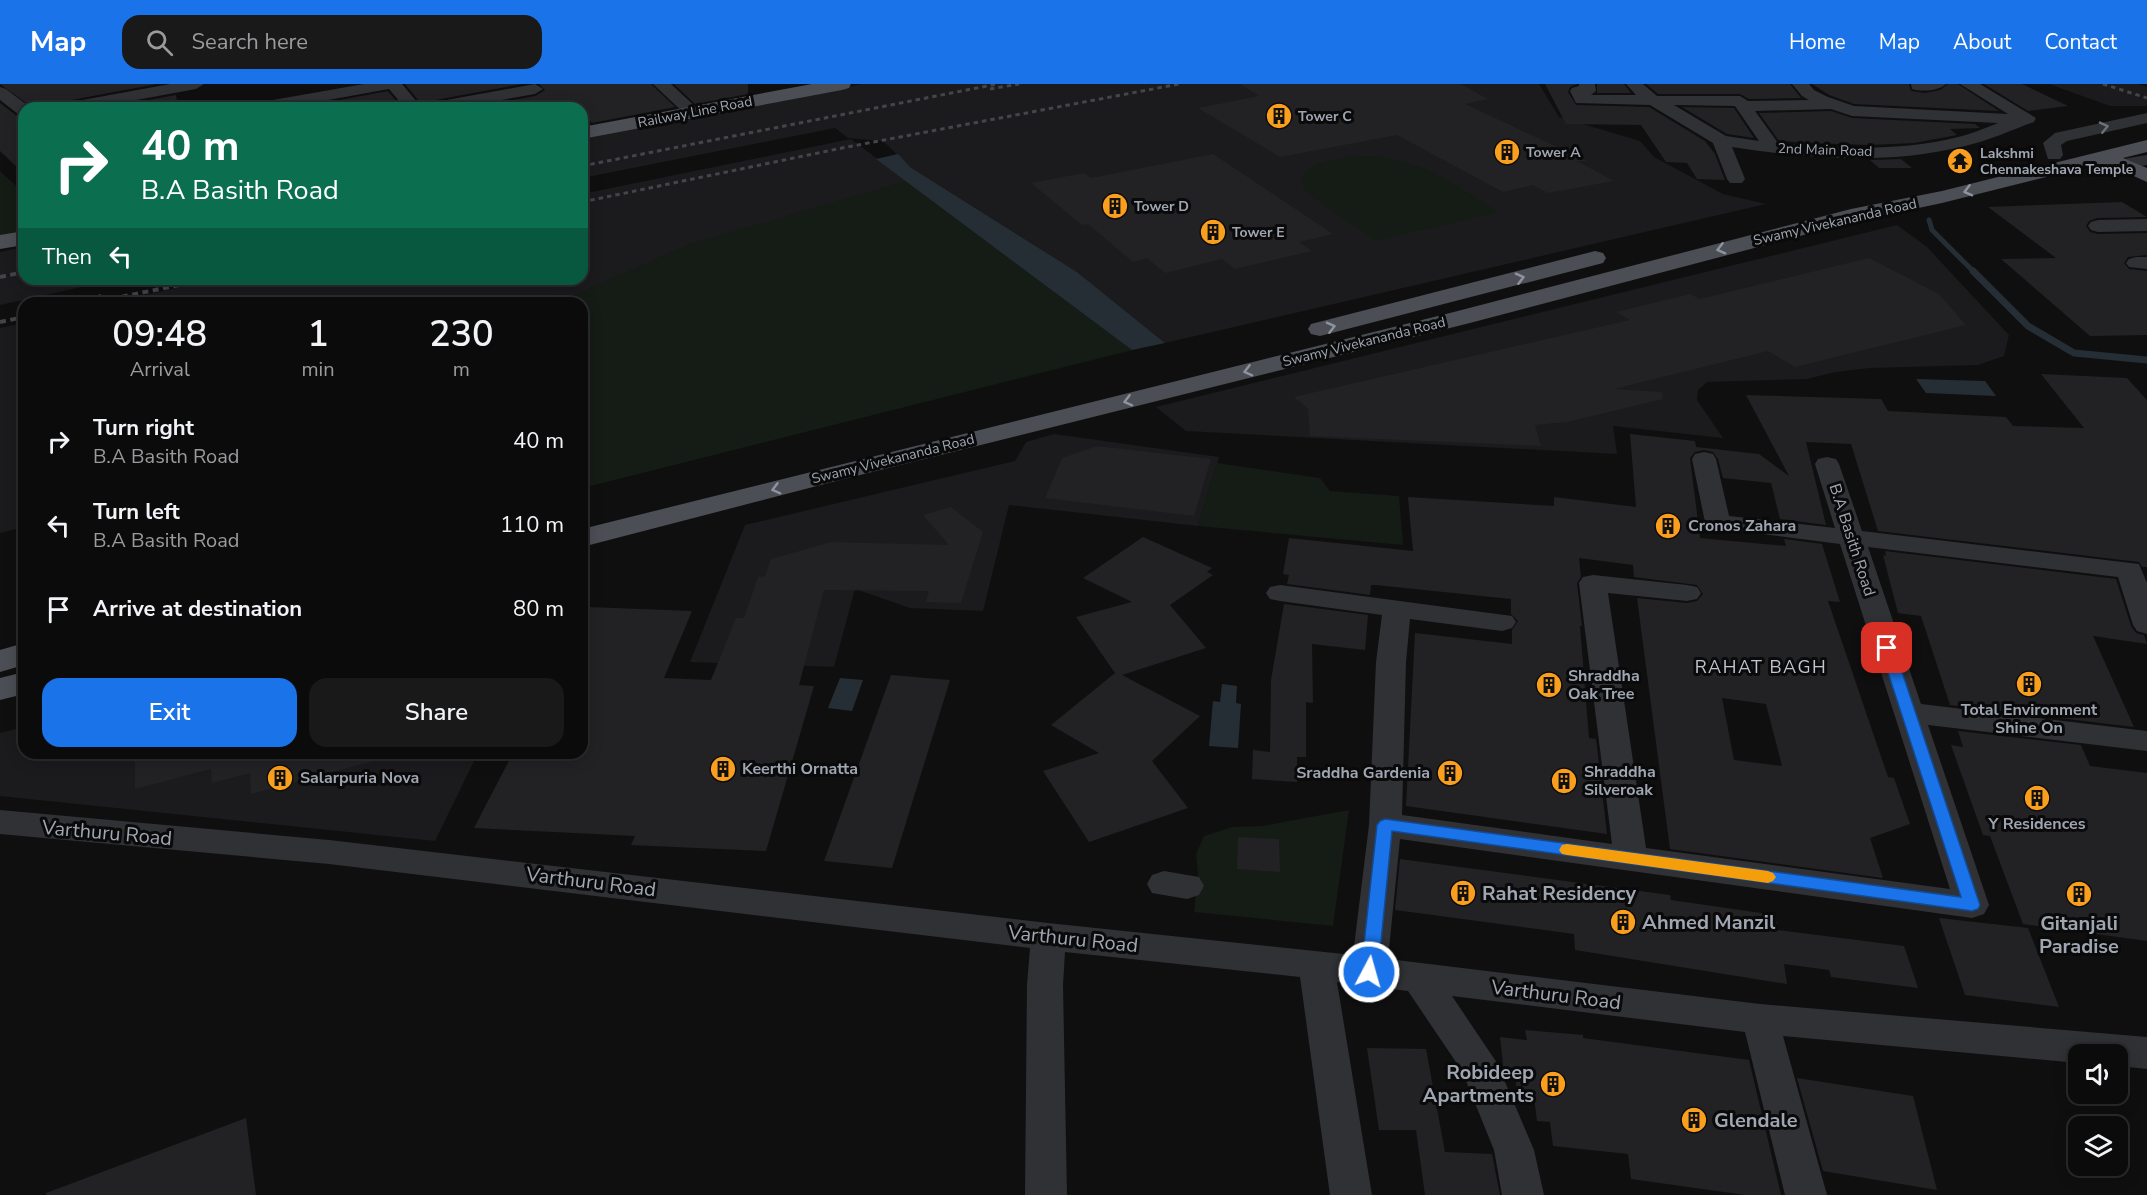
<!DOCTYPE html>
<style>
body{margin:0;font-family:"Nunito Sans",sans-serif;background:#19191a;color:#f1f3f6;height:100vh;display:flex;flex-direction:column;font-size:22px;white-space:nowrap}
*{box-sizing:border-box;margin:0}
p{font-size:20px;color:#9a9b9d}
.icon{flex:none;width:33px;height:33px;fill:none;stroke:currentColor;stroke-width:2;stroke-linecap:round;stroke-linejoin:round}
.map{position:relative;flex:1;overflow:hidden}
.side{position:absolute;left:18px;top:213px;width:570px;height:462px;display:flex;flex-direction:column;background:#0b0b0c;border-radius:18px;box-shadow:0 3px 15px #0003,0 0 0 2px #2b2b2d}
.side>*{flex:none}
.top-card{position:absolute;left:18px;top:18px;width:570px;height:183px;border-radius:18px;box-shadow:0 3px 15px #0003,0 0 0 2px #2b2b2d;background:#0b6e4f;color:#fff;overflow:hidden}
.fabs{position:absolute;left:2068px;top:960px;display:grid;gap:12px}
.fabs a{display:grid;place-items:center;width:60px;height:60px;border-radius:12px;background:#0b0b0c;box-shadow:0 3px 15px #0003,0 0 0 2px #2b2b2d;font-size:30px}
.pin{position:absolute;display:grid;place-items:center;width:51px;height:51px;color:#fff;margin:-26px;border-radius:12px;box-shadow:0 3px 9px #0006}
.me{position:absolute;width:66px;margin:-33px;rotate:6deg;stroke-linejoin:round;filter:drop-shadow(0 0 4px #0008)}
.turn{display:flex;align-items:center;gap:21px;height:126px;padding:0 24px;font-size:27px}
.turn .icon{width:78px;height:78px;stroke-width:2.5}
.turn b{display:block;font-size:42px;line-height:51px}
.then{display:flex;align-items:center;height:57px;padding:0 24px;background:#0003;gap:12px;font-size:22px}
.eta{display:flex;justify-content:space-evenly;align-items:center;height:102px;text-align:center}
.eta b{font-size:36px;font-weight:600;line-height:42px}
.cta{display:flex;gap:12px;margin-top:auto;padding:12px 24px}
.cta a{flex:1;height:69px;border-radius:18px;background:#1a73e8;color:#fff;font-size:24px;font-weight:600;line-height:69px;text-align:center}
.cta a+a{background:#19191a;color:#f1f3f6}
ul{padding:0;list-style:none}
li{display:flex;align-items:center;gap:18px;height:84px;padding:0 24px}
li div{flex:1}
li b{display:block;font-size:22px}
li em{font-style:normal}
header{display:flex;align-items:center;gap:36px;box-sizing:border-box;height:84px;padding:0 30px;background:#1a73e8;color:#fff}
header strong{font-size:28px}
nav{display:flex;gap:33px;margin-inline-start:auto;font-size:21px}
.search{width:420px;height:54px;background:#19191a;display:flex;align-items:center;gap:15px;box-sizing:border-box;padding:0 21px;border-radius:18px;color:#9a9b9d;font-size:22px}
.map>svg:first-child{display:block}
.built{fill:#1b1b1d}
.green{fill:#151b15}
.water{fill:#252e34}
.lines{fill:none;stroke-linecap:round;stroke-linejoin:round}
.stream-far1{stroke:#252e34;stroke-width:5}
.stream{stroke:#252e34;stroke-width:7}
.building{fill:#222224;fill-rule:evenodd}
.minor{fill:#303135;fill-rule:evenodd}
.major{fill:#4b4e54;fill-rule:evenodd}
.rail-far1{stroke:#42454a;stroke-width:3;stroke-dasharray:4.5 4;stroke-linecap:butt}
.rail{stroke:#42454a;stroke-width:4;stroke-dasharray:6 4.5;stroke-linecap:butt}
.oneway{stroke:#6d717a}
.oneway2{stroke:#8e949f}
.route{fill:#1a73e8;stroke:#114b97;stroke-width:1.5}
.slow{fill:#f59e0b}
.labels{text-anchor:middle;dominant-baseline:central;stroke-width:6;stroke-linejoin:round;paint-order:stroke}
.far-street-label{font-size:14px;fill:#9fa6b2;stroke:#0a0a0b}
.far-poi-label{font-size:14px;font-weight:bold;fill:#9fa6b2;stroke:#0a0a0b;text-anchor:start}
.poi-label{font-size:16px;font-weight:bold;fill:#9fa6b2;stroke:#0a0a0b;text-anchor:start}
.street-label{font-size:16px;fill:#9fa6b2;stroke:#0a0a0b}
.neighbourhood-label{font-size:18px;letter-spacing:1.5px;fill:#c0c5ce;stroke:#0a0a0b}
.near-street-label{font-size:20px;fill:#9fa6b2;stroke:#0a0a0b}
.near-poi-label{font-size:20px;font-weight:bold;fill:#9fa6b2;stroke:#0a0a0b;text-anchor:start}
</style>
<header>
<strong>Map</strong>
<div class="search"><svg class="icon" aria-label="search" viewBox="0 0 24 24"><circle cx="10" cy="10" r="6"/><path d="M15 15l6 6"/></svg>Search here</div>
<nav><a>Home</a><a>Map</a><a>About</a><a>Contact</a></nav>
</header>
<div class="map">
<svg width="2147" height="1111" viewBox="0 0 2147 1111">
<rect width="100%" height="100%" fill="#0f0f10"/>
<path class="built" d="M862 0H1539L1559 33 1640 57 1654 73 1723 110 1766 120 1165 259 1077 188 910 83 883 57 848 54 835 44 582 94V54Z
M2049 0H2138L2147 3V22H2110Z
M851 55 1132 266 582 404V219H112L213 195H582V110Z
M1897 141 1927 163 2009 251 2004 272 1978 281 1870 284 1835 288 1807 295 1707 298 1698 306 1697 316 1723 354 1613 342 1617 370 1186 347 1156 323Z
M24 163V195H117L0 221V168Z
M24 239V443L0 449V244Z
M1054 350 1219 373 1198 442 1009 421 983 527 910 524 855 505 834 583 690 578 745 441 1015 377 1026 358Z
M24 643V669H478L435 757 0 712V649Z"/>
<path class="green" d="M1372 72C1427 77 1453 100 1498 128L1375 157 1306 108C1285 75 1354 72 1372 72Z
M0 87 24 109V148L0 152Z
M906 97 1132 266 582 404V219H556L690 160Z
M1217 379 1320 394 1330 407 1399 412 1403 461 1198 442Z
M1349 726 1333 842 1194 828 1198 790 1196 770 1204 752 1232 743 1262 742Z"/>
<path class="water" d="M898 70 910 83 1077 188 1165 259 1132 266 876 75Z
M1916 295 1985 297 1996 312 1926 309Z
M840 594 863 596 852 627 828 624Z
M1222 600 1237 602 1236 619 1241 620 1238 664 1209 662 1213 617 1220 618Z"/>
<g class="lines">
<path class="stream-far1" d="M1929 136 1932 146 1975 189"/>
<path class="stream" d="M1973 187 2028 242 2074 269 2147 276"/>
</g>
<path class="building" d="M0 0H157L66 17 56 24H33Z
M405 0H522L430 17 422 21Z
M539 0H651L675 23 592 39 582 28V24L477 23 535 12 545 6Z
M674 0H748V10L695 20Z
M1240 0H1461L1488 15 1465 20 1587 77H1577L1614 97 1548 109 1533 101 1503 108 1397 51 1280 73 1198 24 1259 12Z
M1545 0H1577L1570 3 1568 8 1576 21 1649 23 1705 57 1715 70 1725 96 1697 95 1687 79 1666 78 1641 41 1566 40Z
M1597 0H1624L1631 9H1597Z
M1646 0H1790L1801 14 1749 15 1740 10H1658Z
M1812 0H1909L1911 7 1925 9 1940 6 1948 0H1958L1999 27 1854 20 1829 11Z
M1984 0H2022L2068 22 2028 27Z
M388 7 402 24H297Z
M176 11 178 24H105Z
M0 19 17 32 24 33V90L0 67Z
M1682 23 1734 24 1754 54 1727 50Z
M1831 27 1852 34 1975 40 1980 44 1950 45 1957 51 1914 59 1869 61 1809 59 1779 57 1759 29Z
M1213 70 1333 150 1299 158 1312 167 1235 185 1222 175 1165 189 1147 174 1133 178 1088 140 1082 141 1031 99 1084 89 1091 94Z
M1901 75 1912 84H1879L1870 76Z
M2122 118 2147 133 2097 134 2089 137 2086 142 2090 148 2098 150 2147 149V171L2128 173 2124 179 2129 185 2147 187V251L2090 252 2001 175 2056 174 1988 123Z
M1869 174 1939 210 1966 241 1795 283 1768 267 1614 305 1662 308 1663 315 1567 338 1535 341 1541 362 1310 352 1308 325 1294 313 1630 236 1616 228 1690 210 1700 215Z
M2041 290 2127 294 2147 316V483H2142L2139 478 1878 447 1851 360 1806 358 1826 441 1780 435 1771 399 1723 394 1718 375 1713 368 1704 366 1695 368 1690 374 1700 454 1786 462 1784 455 1822 460 1840 518 1828 517 1888 693 1894 694 1910 740 1870 754 1883 794 1670 765 1637 514 1687 519 1697 517 1703 510 1697 501 1634 493 1633 481 1579 474 1581 493 1577 499 1582 542H1580L1589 654 1596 655 1607 750 1406 722 1415 549 1512 560V546L1518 537 1511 530V515L1376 501H1371L1370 511 1287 500 1289 491 1283 490 1289 454 1413 467 1408 413 1554 422V413L1636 423 1630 350 1695 357 1696 363 1759 370 1789 392 1746 311 1881 315 1888 327 2006 333 2013 342 2084 344ZM1722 614 1766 620 1782 682 1734 676Z
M1097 362 1211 375 1194 432 1045 414 1062 374Z
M951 423 983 448 961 519 926 518 929 507 824 506 799 601 814 602 766 767 631 761 635 752 474 744 513 669H582V535L589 523 692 527 664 594 711 596 736 534H744L758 493 765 492 771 475 831 458 949 461 923 431Z
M1143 453 1212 484 1207 488 1213 491 1170 521 1206 564 1122 591 1200 632 1152 677 1188 724 1089 758 1043 687 1099 669 1051 641 1115 589 1076 533 1132 518 1083 494Z
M1885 467 2116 495 2131 542 2136 549 2144 551 2147 560 2093 552 2134 643 1950 621 1921 532 1898 529 1883 471 1886 472Z
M1284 520 1368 531 1365 566 1312 560 1313 619 1306 618V673H1297V698L1252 695 1253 666 1270 668 1271 596Z
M891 591 950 596 892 784 824 777Z
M1958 647 2081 661 2090 682 2147 689V857L2023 840 1990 752 1983 751 1951 661 1963 663Z
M135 669H376L377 676 251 710 250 689 212 699 211 685 135 705Z
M1238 753 1279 755 1280 788 1237 785Z
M1400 775 1670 811 1671 816 1775 831 1778 846 1904 862 1918 904 1831 893 1829 886 1784 880 1787 900 1575 866 1574 850 1395 826Z
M1939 834 2028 844 2059 923 1965 911Z
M1525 946 1583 951V954L1749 976 1781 1111H1745L1631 1095 1628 1070 1553 1062 1550 1038 1537 1037 1534 1013 1517 1011 1515 990 1504 989 1500 953 1527 956Z
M1367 964 1426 965 1445 1068 1492 1070 1500 1111H1425L1416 1046H1379Z
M1797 994 1913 1012 1937 1106 1823 1087Z
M246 1034 256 1111H46V1109Z"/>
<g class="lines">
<path class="minor" d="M170 0H204L196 5 93 24H58L66 19Z
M364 0H402L422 24 430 19 535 0 543 5 535 10 457 24H405L389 5 284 24H248L256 19Z
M653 0H671L701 28 693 33 687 32Z
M1579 0H1595L1596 7 1591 11H1636L1626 0H1643L1657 12H1740L1748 17 1809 16 1802 12 1792 0H1809L1814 6 1828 13 1854 22 2008 30 1960 0H1980L2036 34 2034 38C2011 46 1988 57 1965 62 1889 81 1808 75 1732 63L1745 95 1742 99H1730L1727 95 1713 59 1650 21 1576 19 1570 7 1572 4 1579 2ZM1674 21 1735 22 1759 57 1726 52ZM1831 25 1852 32 1998 39C1985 44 1972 50 1958 53 1900 68 1838 64 1778 59L1755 27Z
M1911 0H1946C1939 7 1922 8 1912 5Z
M0 3 6 5 31 24H24V31L18 30 0 16Z
M2147 29V39L2067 57 2061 61 2063 71 2060 75H2048L2043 59 2055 49Z
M2147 71V81L2123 85 2117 84 2114 80 2117 76Z
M2147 135V147L2098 148 2091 146 2088 142 2091 138 2098 136Z
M2136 173H2147V185L2129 183 2126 179 2129 175Z
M1704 368 1713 370 1716 375 1729 432 1835 444 1815 380 1818 375 1827 373 1836 375 1839 380 1862 447 2139 480 2147 499V550L2137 547 2133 541 2118 493 1868 463 1921 620 2147 647V667L1928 641 1989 821 1984 830 1972 834 1400 755 1388 875 1760 920 2147 953V985L2118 982V970H2079V979L1783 952 1827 1111H1785L1745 948 1452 912 1497 979 1534 1066 1544 1111H1502L1494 1066 1462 987 1408 907 1337 898 1372 1111H1330L1300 893 1065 868 1063 901 1067 1111H1025L1027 901 1030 864 329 780 0 750V726L329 756 1048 839 1353 871 1369 741 1376 578 1382 531 1280 517 1270 515 1266 509 1270 503 1280 501 1512 532 1516 538 1512 544 1502 547 1410 535 1406 578 1402 731 1612 760 1579 499 1583 493 1593 491 1687 501 1697 503 1701 509 1697 515 1687 517 1608 509 1646 764 1950 805 1840 460 1709 443 1705 438 1692 375 1695 370Z
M1164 787 1199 793 1204 802 1199 811 1187 815 1152 809 1147 800 1152 791Z"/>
<path class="major" d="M812 0H851L849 4 842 6 582 55V43Z
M2147 56V68L2123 74 2147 84V98L2116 84 2098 80 1942 119 1853 138 1466 240 840 396 582 463V445L1450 229 1851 125 1942 107Z
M24 147V161L0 165V151Z
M1595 167 1603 169 1606 174 1603 179 1320 252 1311 250 1308 245 1311 240Z
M24 559V581L0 588V566Z
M24 588V610L0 616V594Z"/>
<path class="rail-far1" d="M2103 0 2147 14
M990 5 1019 0
M582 82 997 0
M582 118 842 64 1179 0
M20 189 24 188"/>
<path class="rail" d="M0 193 24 188
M68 219 101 212
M91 219 209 195
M0 238 24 233"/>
</g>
<defs><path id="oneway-chevron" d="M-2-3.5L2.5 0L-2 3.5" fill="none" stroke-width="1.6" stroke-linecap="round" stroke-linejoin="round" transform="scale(1.5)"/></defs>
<use class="oneway" href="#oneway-chevron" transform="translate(2104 43) rotate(-13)"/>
<g class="oneway2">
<use href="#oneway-chevron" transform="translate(1968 107) rotate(166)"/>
<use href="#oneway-chevron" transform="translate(1721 165) rotate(166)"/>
<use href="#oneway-chevron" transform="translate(1520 194) rotate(-14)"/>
<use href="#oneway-chevron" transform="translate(1331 243) rotate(-14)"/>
<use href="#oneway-chevron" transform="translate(1248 287) rotate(166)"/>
<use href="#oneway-chevron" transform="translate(1128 317) rotate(166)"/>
<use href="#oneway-chevron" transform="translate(776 405) rotate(165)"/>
</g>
<path class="route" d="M1887 559 1894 564 1980 821 1978 825 1972 827 1392 747 1378 888 1375 893 1369 895 1363 893 1361 888 1377 741 1380 737 1385 735 1961 813 1880 564Z"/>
<path class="slow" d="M1567 760 1768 787 1773 789 1776 793 1773 797 1768 799 1567 771 1562 770 1559 766 1562 761Z"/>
<defs>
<g id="building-disc" transform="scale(1.35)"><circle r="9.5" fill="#fa9f1d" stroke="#0a0a0b"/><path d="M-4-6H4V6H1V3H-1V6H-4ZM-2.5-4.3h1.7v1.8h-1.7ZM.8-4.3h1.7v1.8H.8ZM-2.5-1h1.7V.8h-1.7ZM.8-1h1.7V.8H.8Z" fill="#111"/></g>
<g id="temple-disc" transform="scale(1.35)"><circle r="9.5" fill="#fa9f1d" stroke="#0a0a0b"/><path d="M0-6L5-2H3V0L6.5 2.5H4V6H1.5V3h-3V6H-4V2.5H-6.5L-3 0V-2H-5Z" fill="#111"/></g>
</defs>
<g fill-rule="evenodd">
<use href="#building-disc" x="1279" y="32"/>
<use href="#building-disc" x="1507" y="68"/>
<use href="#temple-disc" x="1960" y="77"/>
<use href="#building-disc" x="1115" y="122"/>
<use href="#building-disc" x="1213" y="148"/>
<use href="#building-disc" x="1668" y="442"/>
<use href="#building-disc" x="2029" y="600"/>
<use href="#building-disc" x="1549" y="601"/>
<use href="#building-disc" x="723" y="685"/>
<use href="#building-disc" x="1450" y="689"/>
<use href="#building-disc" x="280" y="694"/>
<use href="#building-disc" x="1564" y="697"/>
<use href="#building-disc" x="2037" y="714"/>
<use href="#building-disc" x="1463" y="809"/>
<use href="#building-disc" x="2079" y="810"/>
<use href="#building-disc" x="1623" y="838"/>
<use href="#building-disc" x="1553" y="1000"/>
<use href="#building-disc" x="1694" y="1036"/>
</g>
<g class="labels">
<g class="far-street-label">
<text transform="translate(695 28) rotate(-11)">Railway Line Road</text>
<text transform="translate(1825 66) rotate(2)">2nd Main Road</text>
<text transform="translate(1835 138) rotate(-13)">Swamy Vivekananda Road</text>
<text transform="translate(1364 258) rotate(-14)">Swamy Vivekananda Road</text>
<text transform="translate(893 375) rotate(-14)">Swamy Vivekananda Road</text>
</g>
<g class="far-poi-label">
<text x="1298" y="32">Tower C</text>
<text x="1526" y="68">Tower A</text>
<text x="1980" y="69">Lakshmi<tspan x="1980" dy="16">Chennakeshava Temple</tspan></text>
<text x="1134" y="122">Tower D</text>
<text x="1232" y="148">Tower E</text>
</g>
<g class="poi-label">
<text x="1688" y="442">Cronos Zahara</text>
<text x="1568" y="592">Shraddha<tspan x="1568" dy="18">Oak Tree</tspan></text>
<text x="2029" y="626" text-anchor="middle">Total Environment<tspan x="2029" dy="18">Shine On</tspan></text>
<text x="742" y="685">Keerthi Ornatta</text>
<text x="1584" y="688">Shraddha<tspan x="1584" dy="18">Silveroak</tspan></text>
<text x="1430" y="689" text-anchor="end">Sraddha Gardenia</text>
<text x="300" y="694">Salarpuria Nova</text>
<text x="2037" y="740" text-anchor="middle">Y Residences</text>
</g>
<g class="street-label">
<text transform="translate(1852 456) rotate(72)">B.A Basith Road</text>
</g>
<g class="neighbourhood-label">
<text x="1761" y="583">RAHAT BAGH</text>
</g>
<g class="near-street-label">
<text transform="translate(107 749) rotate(5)">Varthuru Road</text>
<text transform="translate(591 798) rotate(7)">Varthuru Road</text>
<text transform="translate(1073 855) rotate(6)">Varthuru Road</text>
<text transform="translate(1556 911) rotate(7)">Varthuru Road</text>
</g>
<g class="near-poi-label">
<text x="1482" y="809">Rahat Residency</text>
<text x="1642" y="838">Ahmed Manzil</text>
<text x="2079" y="839" text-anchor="middle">Gitanjali<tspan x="2079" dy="23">Paradise</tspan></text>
<text x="1534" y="988" text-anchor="end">Robideep<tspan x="1534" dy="23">Apartments</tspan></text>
<text x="1714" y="1036">Glendale</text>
</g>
</g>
</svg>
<div class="fabs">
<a><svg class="icon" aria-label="sound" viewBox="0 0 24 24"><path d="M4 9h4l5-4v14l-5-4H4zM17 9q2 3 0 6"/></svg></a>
<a><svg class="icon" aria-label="layers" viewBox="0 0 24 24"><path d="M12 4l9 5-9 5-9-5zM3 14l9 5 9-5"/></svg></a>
</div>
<div class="pin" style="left:1887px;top:564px;background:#d93025"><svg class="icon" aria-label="arrive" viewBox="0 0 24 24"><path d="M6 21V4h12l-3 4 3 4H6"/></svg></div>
<svg class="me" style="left:1369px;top:888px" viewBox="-20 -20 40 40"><circle r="17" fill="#1a73e8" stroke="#fff" stroke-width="3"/><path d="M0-11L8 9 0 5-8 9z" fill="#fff"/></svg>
<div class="top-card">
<div class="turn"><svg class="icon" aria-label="right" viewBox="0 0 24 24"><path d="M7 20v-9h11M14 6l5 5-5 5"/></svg><div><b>40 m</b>B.A Basith Road</div></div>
<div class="then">Then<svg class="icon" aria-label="left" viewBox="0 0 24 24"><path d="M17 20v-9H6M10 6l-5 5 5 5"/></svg></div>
</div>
<section class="side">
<div class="eta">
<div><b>09:48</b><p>Arrival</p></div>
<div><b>1</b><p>min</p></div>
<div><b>230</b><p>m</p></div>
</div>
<ul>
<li><svg class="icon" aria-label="right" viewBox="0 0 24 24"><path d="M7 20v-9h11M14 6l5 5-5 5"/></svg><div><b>Turn right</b><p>B.A Basith Road</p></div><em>40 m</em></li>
<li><svg class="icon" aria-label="left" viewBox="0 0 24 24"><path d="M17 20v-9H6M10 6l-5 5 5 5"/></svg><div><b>Turn left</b><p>B.A Basith Road</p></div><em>110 m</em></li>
<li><svg class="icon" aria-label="arrive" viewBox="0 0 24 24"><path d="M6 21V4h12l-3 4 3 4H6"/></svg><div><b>Arrive at destination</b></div><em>80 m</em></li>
</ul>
<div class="cta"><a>Exit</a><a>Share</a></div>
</section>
</div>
